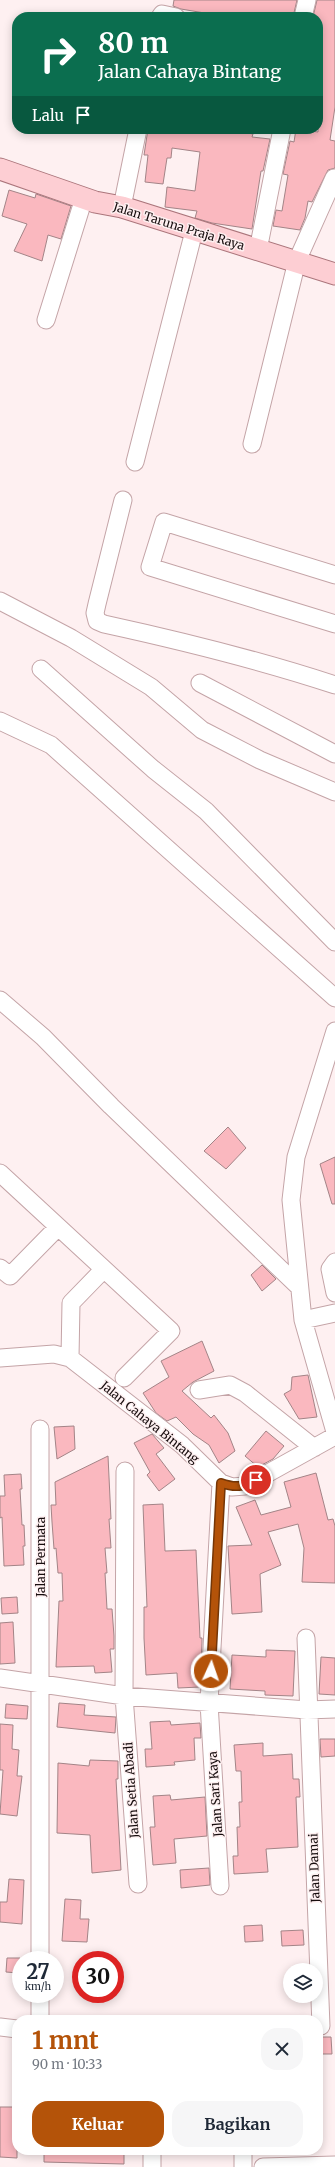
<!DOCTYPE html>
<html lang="id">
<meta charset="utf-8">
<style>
body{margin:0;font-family:Merriweather,serif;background:#f6f6f7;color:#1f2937;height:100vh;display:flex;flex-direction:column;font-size:15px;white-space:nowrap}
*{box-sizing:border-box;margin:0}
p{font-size:13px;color:#747a83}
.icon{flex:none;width:22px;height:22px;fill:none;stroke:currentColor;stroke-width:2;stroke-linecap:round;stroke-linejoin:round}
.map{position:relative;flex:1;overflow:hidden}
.sheet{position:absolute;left:12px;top:2015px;width:311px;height:140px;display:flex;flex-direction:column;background:#fff;border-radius:16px;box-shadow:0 2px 10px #0003}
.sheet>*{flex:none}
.banner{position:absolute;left:12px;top:12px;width:311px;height:122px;border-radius:16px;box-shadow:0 2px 10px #0003;background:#0b6e4f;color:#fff;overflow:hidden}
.controls{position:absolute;left:283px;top:1963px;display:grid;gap:8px}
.controls a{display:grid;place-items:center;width:40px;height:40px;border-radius:50%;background:#fff;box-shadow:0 2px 10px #0003;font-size:20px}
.speed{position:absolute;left:12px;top:1951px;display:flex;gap:8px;font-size:20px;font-weight:700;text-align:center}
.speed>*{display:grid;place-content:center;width:52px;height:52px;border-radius:50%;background:#fff;box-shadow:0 2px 10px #0003;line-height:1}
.speed small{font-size:10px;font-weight:400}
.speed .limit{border:6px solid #d22;background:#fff;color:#111}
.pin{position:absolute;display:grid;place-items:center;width:34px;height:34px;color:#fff;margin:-17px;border:2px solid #fff;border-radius:50%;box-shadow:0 1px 4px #0007}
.me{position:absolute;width:44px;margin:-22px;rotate:3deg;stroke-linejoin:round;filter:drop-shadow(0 0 3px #0008)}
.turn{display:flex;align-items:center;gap:14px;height:84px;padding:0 20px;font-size:18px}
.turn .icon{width:52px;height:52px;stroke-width:2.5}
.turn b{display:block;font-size:28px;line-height:34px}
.then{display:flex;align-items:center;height:38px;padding:0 20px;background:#0003;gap:8px;font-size:15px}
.round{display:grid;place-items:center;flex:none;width:42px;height:42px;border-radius:16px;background:#f6f6f7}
.headline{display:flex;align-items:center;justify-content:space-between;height:68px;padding:0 20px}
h1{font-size:24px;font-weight:700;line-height:30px;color:#b45309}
.cta{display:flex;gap:8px;margin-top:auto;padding:8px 20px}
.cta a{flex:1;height:46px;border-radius:16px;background:#b45309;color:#fff;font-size:16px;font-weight:700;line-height:46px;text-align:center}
.cta a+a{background:#f6f6f7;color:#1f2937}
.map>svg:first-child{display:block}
.building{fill:#fab8bf;stroke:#a38487}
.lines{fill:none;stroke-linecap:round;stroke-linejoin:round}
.minor-casing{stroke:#c4a4a7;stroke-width:19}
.major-casing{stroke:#ab757b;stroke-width:23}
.minor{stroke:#fff;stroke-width:17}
.major{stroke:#fdced3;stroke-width:21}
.route-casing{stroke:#753606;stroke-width:10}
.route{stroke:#b45309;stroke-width:7}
.labels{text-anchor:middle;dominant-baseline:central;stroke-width:3;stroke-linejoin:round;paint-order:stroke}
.street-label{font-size:12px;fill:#170d0e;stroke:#fef0f1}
</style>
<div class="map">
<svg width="335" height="2167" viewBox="0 0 335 2167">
<rect width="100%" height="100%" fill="#fef0f1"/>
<path class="building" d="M174 0H297L293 17H228L181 9 173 6Z
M317 0H335V107L330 140 335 141V168L328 170 312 202 308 201 305 218 300 230 273 226 276 210 282 211 288 175 283 174 290 141 294 142 296 129 318 132V17H313Z
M148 129H229L253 134 252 137 270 139 263 171H261L252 229 212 223 195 218 197 211 165 207 167 187 195 191 200 152 172 148 171 158H167L163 184 145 182 148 155H144Z
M9 190 35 198 36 194 71 206 61 239 48 235 42 261 14 251 27 224 2 216Z
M228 1127 246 1148 226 1169 204 1151Z
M335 1157V1204H332L320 1164Z
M262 1265 276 1279 262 1291 251 1275Z
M202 1341 214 1371 193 1382 182 1391 211 1418 214 1415 228 1433 235 1451 219 1463 209 1445 193 1434 176 1417 167 1421 156 1413 143 1393 169 1377 161 1361Z
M308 1375 317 1417 299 1419 284 1394 291 1390 292 1377Z
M74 1426 75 1449 57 1459 54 1427Z
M266 1431 284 1446 273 1459 258 1467 245 1456Z
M152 1434 164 1448 156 1454 175 1479 159 1491 147 1475 150 1472 134 1443Z
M108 1456 111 1519H109L111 1548H105L107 1573H105L107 1609H112L114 1636V1649H110L112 1672 95 1673 94 1666 56 1667 59 1601H63L62 1573H58L56 1548 54 1549 52 1522 51 1505H56L55 1482Z
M316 1473 328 1520 333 1519 335 1526V1583L302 1582 304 1548 298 1524 268 1532 281 1565 260 1574 262 1612 232 1614 228 1546 252 1545 236 1507 255 1500 261 1515 291 1507 284 1482Z
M21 1474 22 1489H20L22 1525H24L25 1546H23L24 1565 4 1566 2 1517 0 1518V1496H5L4 1475Z
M163 1504 165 1551 196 1550 200 1638H202V1643L200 1687 178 1688 177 1673 146 1675 144 1638V1607H147L143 1505Z
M17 1597 18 1613 2 1614 1 1598Z
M13 1622 15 1663 0 1664V1623Z
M266 1650 295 1651 293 1696 265 1695V1691L230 1689 232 1655 266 1657Z
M321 1657 335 1658V1695L319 1694Z
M59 1703 85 1705 84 1715 116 1717 115 1733 57 1727Z
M6 1704 28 1706 27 1719 5 1718Z
M170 1721 171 1725 200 1723 201 1738H194L195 1760 174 1762 175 1765 146 1767 145 1749H152L150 1722Z
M0 1724 13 1725 12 1749 19 1750 17 1776H22L17 1816 0 1814 3 1770H0Z
M320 1739H335V1756L321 1757Z
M263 1743V1756L292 1754 293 1779H299L300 1797H296L298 1847 266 1849 268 1872 234 1874 233 1856H238L237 1827H240L239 1802H242L241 1771H236L234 1745Z
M90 1760 118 1761V1779H116L121 1870 92 1873 90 1835 57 1833 58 1763 89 1766Z
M170 1795 171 1800 205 1797 207 1836 174 1839 176 1863 153 1865 150 1827H155L153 1796Z
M209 1868 210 1885 181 1888 180 1870Z
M9 1879 24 1880 22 1924 0 1922V1902H7Z
M65 1899 81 1900 80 1919H89L87 1942 62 1941Z
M262 1925 263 1941 245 1942 244 1926Z
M303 1930 304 1945 282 1946 281 1931Z
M7 1958H20L19 1973 6 1972Z
M318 2037H331L332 2054H318Z
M0 2107H17V2158L0 2157Z
M44 2150H124V2164L44 2162Z"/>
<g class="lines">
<g class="minor-casing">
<path id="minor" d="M160 17 162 14 176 17
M303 17 307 0
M122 207 138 129
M258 250 282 129
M46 320 84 198
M252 444 297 261 334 178
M135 462 194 231
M123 500 97 604 95 613 97 621 104 624C182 641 259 660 335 685
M335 575 164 522 150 567 335 624
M0 601 71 638 151 687 202 730 260 760 335 792
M41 669 153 769 206 811 335 942
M200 683 335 754
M0 721 51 745 335 998
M0 1000 43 1037 111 1106 298 1286
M335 1031 296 1157 291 1200 303 1320 335 1432
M0 1173 171 1331 124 1378
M335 1262 330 1269 335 1293
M0 1268 10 1276 58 1227
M303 1320 335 1313
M0 1358 54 1354 70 1358 182 1445 221 1483 232 1487 245 1486 335 1436
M70 1358 71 1303 104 1269
M199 1390 230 1385 245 1393 314 1448
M40 1429V1960
M125 1471 124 1696 138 1884
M306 1638 321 2026
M0 1678 124 1696 307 1710 335 1709
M220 1886 209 1703 221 1483
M40 1994V2020
M0 2027 17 2029
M152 2167V2150
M243 2167V2150
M263 2167 335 2165"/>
</g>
<g class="major-casing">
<path id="major" d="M0 169 95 202 122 207 335 274"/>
</g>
<use href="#minor" class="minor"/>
<use href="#major" class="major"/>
</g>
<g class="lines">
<g class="route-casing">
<path id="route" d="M211 1671 221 1483C235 1488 243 1487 256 1480"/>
</g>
<use href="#route" class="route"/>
</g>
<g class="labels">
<g class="street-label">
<text transform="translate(179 226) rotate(17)">Jalan Taruna Praja Raya</text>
<text transform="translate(150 1422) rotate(39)">Jalan Cahaya Bintang</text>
<text transform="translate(40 1557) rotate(-90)">Jalan Permata</text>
<text transform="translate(131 1790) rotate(-94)">Jalan Setia Abadi</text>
<text transform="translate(215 1794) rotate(-94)">Jalan Sari Kaya</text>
<text transform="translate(314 1868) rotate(-92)">Jalan Damai</text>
</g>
</g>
</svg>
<div class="controls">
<a><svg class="icon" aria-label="layers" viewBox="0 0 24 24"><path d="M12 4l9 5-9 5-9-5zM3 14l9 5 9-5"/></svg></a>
</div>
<div class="speed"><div>27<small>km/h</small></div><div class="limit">30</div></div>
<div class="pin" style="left:256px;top:1480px;background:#d93025"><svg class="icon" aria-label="arrive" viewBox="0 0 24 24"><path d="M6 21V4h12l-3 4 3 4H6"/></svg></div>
<svg class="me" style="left:211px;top:1671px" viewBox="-20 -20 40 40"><circle r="17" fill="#b45309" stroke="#fff" stroke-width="3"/><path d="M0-11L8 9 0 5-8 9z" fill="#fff"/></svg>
<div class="banner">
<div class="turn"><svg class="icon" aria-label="right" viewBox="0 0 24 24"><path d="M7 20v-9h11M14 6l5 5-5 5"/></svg><div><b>80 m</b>Jalan Cahaya Bintang</div></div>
<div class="then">Lalu<svg class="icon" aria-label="arrive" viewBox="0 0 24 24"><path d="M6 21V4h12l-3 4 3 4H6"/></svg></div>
</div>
<section class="sheet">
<div class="headline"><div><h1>1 mnt</h1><p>90 m · 10:33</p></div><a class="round"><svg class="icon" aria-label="close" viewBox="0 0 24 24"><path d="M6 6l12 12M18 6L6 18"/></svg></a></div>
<div class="cta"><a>Keluar</a><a>Bagikan</a></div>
</section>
</div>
